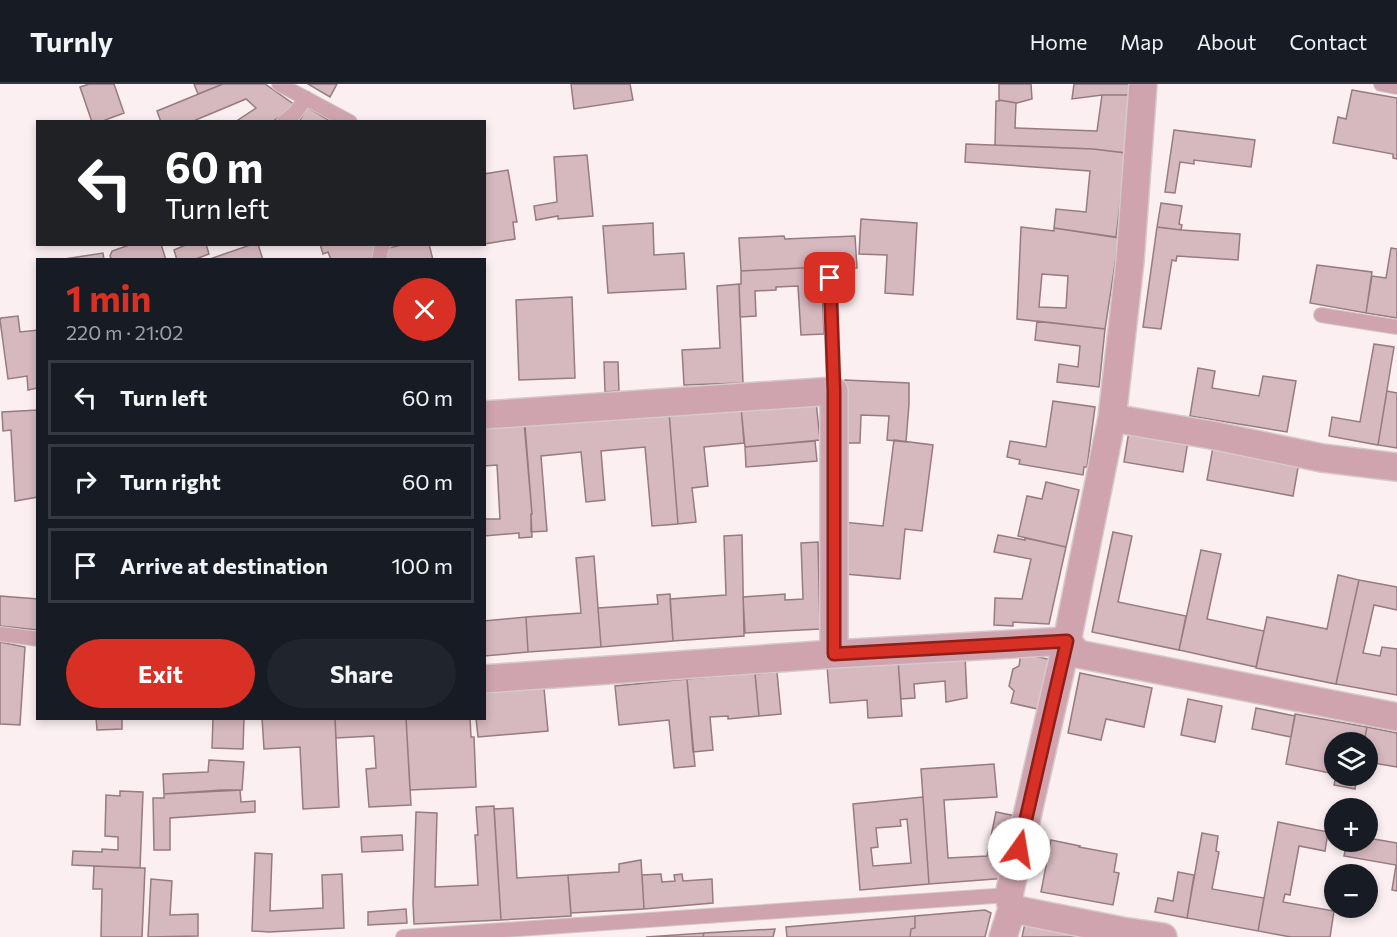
<!DOCTYPE html>
<meta charset="utf-8">
<style>
body{margin:0;font-family:Commissioner,sans-serif;background:#20242c;color:#f1f3f6;height:100vh;display:flex;flex-direction:column;font-size:22px;white-space:nowrap}
*{box-sizing:border-box;margin:0}
p{font-size:20px;color:#9ea1a6}
.icon{flex:none;width:33px;height:33px;fill:none;stroke:currentColor;stroke-width:2;stroke-linecap:round;stroke-linejoin:round}
.map{position:relative;flex:1;overflow:hidden}
.drawer{position:absolute;left:36px;top:174px;width:450px;height:462px;display:flex;flex-direction:column;background:#171b24;border-radius:0px;box-shadow:0 3px 9px #0003}
.drawer>*{flex:none}
.guide{position:absolute;left:36px;top:36px;width:450px;height:126px;border-radius:0px;box-shadow:0 3px 9px #0003;background:#202124;color:#fff;overflow:hidden}
.fabs{position:absolute;left:1324px;top:648px;display:grid;gap:12px}
.fabs a{display:grid;place-items:center;width:54px;height:54px;border-radius:50%;background:#171b24;box-shadow:0 3px 9px #0003;font-size:30px}
.pin{position:absolute;display:grid;place-items:center;width:51px;height:51px;color:#fff;margin:-26px;border-radius:12px;box-shadow:0 3px 9px #0006}
.me{position:absolute;width:66px;margin:-33px;rotate:13deg;stroke-linejoin:round;filter:drop-shadow(0 0 4px #0008)}
.turn{display:flex;align-items:center;gap:21px;height:126px;padding:0 30px;font-size:27px}
.turn .icon{width:78px;height:78px;stroke-width:2.5}
.turn b{display:block;font-size:42px;line-height:51px}
.round{display:grid;place-items:center;flex:none;width:63px;height:63px;border-radius:32px;background:#20242c}
.head{display:flex;align-items:center;justify-content:space-between;height:102px;padding:0 30px}
h1{font-size:36px;font-weight:700;line-height:45px;color:#d93025}
.button{display:flex;gap:12px;margin-top:auto;padding:12px 30px}
.button a{flex:1;height:69px;border-radius:36px;background:#d93025;color:#fff;font-size:24px;font-weight:700;line-height:69px;text-align:center}
.button a+a{background:#20242c;color:#f1f3f6}
ul{padding:0;list-style:none}
li{display:flex;align-items:center;gap:18px;height:75px;margin:0 12px 9px;padding:0 18px;border:3px solid #363941;border-radius:0px}
li div{flex:1}
li b{display:block;font-size:22px}
li em{font-style:normal}
header{display:flex;align-items:center;gap:36px;box-sizing:border-box;height:84px;padding:0 30px;background:#171b24;border-bottom:2px solid #363941}
header strong{font-size:28px}
nav{display:flex;gap:33px;margin-inline-start:auto;font-size:21px}
.map>svg:first-child{display:block}
.building{fill:#d6b8bf;stroke:#967b81;stroke-width:1.5;fill-rule:evenodd}
.lines{fill:none;stroke-linecap:round;stroke-linejoin:round}
.lane-casing{stroke:#d5c9cb;stroke-width:16}
.street-casing{stroke:#d5c9cb;stroke-width:30}
.lane{stroke:#cfa4ae;stroke-width:14}
.street{stroke:#cfa4ae;stroke-width:27}
.route-casing{stroke:#8d1f18;stroke-width:15}
.route{stroke:#d93025;stroke-width:10}
</style>
<header>
<strong>Turnly</strong>
<nav><a>Home</a><a>Map</a><a>About</a><a>Contact</a></nav>
</header>
<div class="map">
<svg width="1397" height="853" viewBox="0 0 1397 853">
<rect width="100%" height="100%" fill="#fbeff1"/>
<path class="building" d="M89 0H114L124 29 100 38H92L80 3Z
M194 0H223L198 10Z
M223 0H265L295 21 272 38H235L256 24 246 15 191 38H161L157 27Z
M308 0H337L330 13Z
M571 0H630L633 16 574 25Z
M999 0H1031L1032 15 1017 19 999 16Z
M1074 0H1133L1132 11H1102L1072 15Z
M1352 6 1397 14V75L1393 74V70L1333 59 1338 33 1346 35Z
M1102 11H1132L1126 69 1093 65 995 61 996 17H999V16L1016 19 1015 44 1097 47Z
M307 23 332 38H299Z
M1174 46 1255 56 1251 83 1194 76V80L1180 78 1175 109 1165 108Z
M966 60 1093 65 1126 69 1116 153 1054 144 1056 125 1086 128 1090 87 965 78Z
M587 71 593 132 558 135V132L536 136 534 122 557 118 554 73Z
M508 86 517 138H513L515 155 484 160V90Z
M1161 119 1182 122 1179 140 1182 141 1181 146 1157 143Z
M861 135 917 139 913 211 885 209 887 171 859 170Z
M653 139 654 171 684 169 686 205 608 209 603 142Z
M1021 143 1054 147V144L1119 154 1105 245 1017 235ZM1042 190 1068 192 1066 224 1039 223Z
M1157 143 1181 146 1240 150 1238 176 1177 172 1176 177 1172 176 1161 245 1143 243Z
M784 152 785 155 855 152 857 184 821 186V183L741 187 739 154Z
M132 160H161L166 176H112L110 172 112 167Z
M188 160H206L209 170 193 176H177L174 166Z
M253 160H258L263 176H207Z
M320 160H376V176H331L328 168 323 170Z
M406 160H429L433 176H386L384 165Z
M1391 164 1397 165V234L1366 229 1372 192 1386 194Z
M103 169 104 176H58Z
M1317 181 1372 188 1366 229 1310 219Z
M821 183 824 250 801 251 798 202 776 203V206L755 207 756 232 740 233 739 200H741V187Z
M739 200 743 299 684 301 682 266 720 264 717 202Z
M572 213 575 294 519 296 516 216Z
M18 232 20 248 38 246V304L28 306 27 292 8 295 0 236 1 234Z
M1037 237 1105 245 1099 303 1057 298 1059 280 1078 283 1080 262 1035 256Z
M1374 260 1394 263 1378 361 1329 352 1332 333 1360 338Z
M604 278H618L619 307 605 308Z
M1198 284 1215 287 1212 304 1259 312 1263 292 1296 297 1287 348 1190 332Z
M845 296 909 299V320L906 358 887 356 889 332 861 331 860 359H840L841 299Z
M1387 307 1397 309V364L1378 361Z
M816 317 820 356 745 363 741 324Z
M1053 317 1095 323 1087 383H1084L1083 391 1019 380 1020 376 1007 373 1010 357 1046 363Z
M741 322 744 359 704 363 708 402 692 404 696 438 678 440 669 328Z
M38 326V413L15 417 11 346 3 347 2 328Z
M669 328 678 440 652 442 645 363 601 367 605 416 586 418 581 368 541 372 547 447 531 448V430H532L525 342Z
M524 338 532 430H531L532 453 519 454V449L484 452V435H500L497 381 484 382V341Z
M1129 347 1188 357 1183 388 1124 378Z
M894 356 933 361 922 447 905 445 900 495 845 490 843 438 883 442Z
M815 357 817 377 746 383 745 363Z
M1213 363 1299 378 1293 412 1207 396Z
M1046 398 1079 406 1066 463 1018 452 1027 412 1042 415Z
M1113 448 1132 452 1118 518 1186 532 1179 566 1092 548Z
M742 451 744 552 673 557 670 515 726 511 724 452Z
M998 451 1025 456V454L1066 463 1049 540 1013 538V542L994 541 995 514 1022 515 1031 475 994 468Z
M818 458 820 545 745 549 743 513 785 510V516L803 515 801 459Z
M1201 466 1221 470 1207 535 1264 547 1256 583 1179 566Z
M594 472 601 563 528 568 526 533 581 529 576 474Z
M1338 491 1359 496 1336 600 1256 584 1267 533 1327 545Z
M1359 496 1397 503V526L1374 521 1363 569 1380 572 1382 563 1397 565V611L1336 600Z
M670 510 673 557 601 563 598 524 658 520 657 511Z
M0 512 38 515V546L0 542Z
M526 533 528 568 484 572V537Z
M0 558 25 563 20 641 0 640Z
M1021 569 1052 576 1042 626 1011 619 1014 607 1009 602 1013 585 1019 582Z
M965 571 967 614 946 618 945 597 914 600 915 614 901 615 898 576Z
M898 576 902 632 868 634 867 616 830 619 827 582Z
M777 588 781 630 759 632 755 590Z
M755 589 759 632 728 635V632L710 633 713 666 693 668 687 595Z
M1080 589 1152 604 1144 643 1106 635 1101 656 1068 649Z
M687 595 695 682 674 684 669 636 619 641 615 602Z
M544 604 548 647 478 653 476 634H484V609Z
M1188 615 1222 622 1215 658 1181 651Z
M1256 624 1295 632 1291 653 1252 645Z
M1295 630 1367 643 1364 658H1335V690L1286 680Z
M96 634H122V645L97 646Z
M213 634H244L243 665 212 664Z
M262 634H335L339 723 303 725 300 663 264 665Z
M335 634H406L411 721 369 723 366 685 376 684 374 652 336 654Z
M406 634H470L471 653H474L476 703 410 706Z
M1367 643 1397 649V683L1368 678V658H1364Z
M209 676 244 678 242 706 164 710 163 690 208 688Z
M994 680 997 713 944 716 948 774 987 772 996 728 1020 733 1008 794 929 800 921 685Z
M1336 692H1357L1355 705 1334 701Z
M222 706H240L241 718 255 717V728L170 734V766H154L153 714H164V710Z
M120 707 143 708 140 784 72 781 73 767 102 768V765L118 766V753L105 752 106 711 120 712Z
M923 713 929 800 860 806 853 720ZM907 735 911 779 873 782 871 764 878 763 876 744 901 742 900 736Z
M494 722 501 836 414 840 413 818 416 728 437 729 435 803 478 801 475 751H478L476 723Z
M513 724 517 794 568 791 571 832 501 836 494 725Z
M1278 738 1328 748 1325 767 1299 762 1290 811 1285 810 1283 818 1334 827 1330 853H1291L1258 847Z
M1202 749 1218 752 1216 767 1219 768 1212 805 1264 814 1258 847 1187 834Z
M402 751 403 766 362 768 361 753Z
M1368 754 1397 759V807L1392 806 1396 781 1344 772 1347 758H1368Z
M1051 756 1080 762 1079 763 1117 770 1114 788 1119 789 1113 821 1041 808Z
M255 769 272 770 270 827 323 824 322 791 342 790 344 844 269 848 252 847Z
M641 776 644 825 571 829 568 791 619 788V780Z
M94 782 145 784 142 853H101L102 805H93Z
M1178 788 1194 791 1187 834 1155 828 1158 814 1173 817Z
M661 790 662 798 675 797 674 791 682 790 683 797 712 795 713 819 644 825 642 791Z
M151 795 172 797 170 831 198 830V852L148 853Z
M406 825 407 839 368 841V828Z
M985 826 991 829 985 853H910L911 845 915 844V832Z
M915 832V844L911 845 910 853H787L786 843Z
M1025 839 1101 853H1022Z
M775 845 773 853H703L704 849Z
M704 849 703 853H646Z"/>
<g class="lines">
<g class="lane-casing">
<path id="lane" d="M279 0 350 38
M1381 0 1397 3
M284 38 295 29 306 14
M379 176 382 161 384 160
M830 194 834 307
M1321 231 1397 243
M0 550 38 555
M403 853 1009 811"/>
</g>
<g class="street-casing">
<path id="street" d="M484 331 834 307V570
M1112 334 1211 351 1322 374 1397 383
M484 595 834 570 1067 557 1078 570 1397 633
M1012 825 1122 847 1163 853
M1003 853 1012 825 1009 811 1067 557 1112 334 1130 177 1143 0"/>
</g>
<use href="#lane" class="lane"/>
<use href="#street" class="street"/>
</g>
<g class="lines">
<g class="route-casing">
<path id="route" d="M830 194 834 307V570L1067 557 1019 765"/>
</g>
<use href="#route" class="route"/>
</g>
</svg>
<div class="fabs">
<a><svg class="icon" aria-label="layers" viewBox="0 0 24 24"><path d="M12 4l9 5-9 5-9-5zM3 14l9 5 9-5"/></svg></a>
<a>+</a>
<a>−</a>
</div>
<div class="pin" style="left:830px;top:194px;background:#d93025"><svg class="icon" aria-label="arrive" viewBox="0 0 24 24"><path d="M6 21V4h12l-3 4 3 4H6"/></svg></div>
<svg class="me" style="left:1019px;top:765px" viewBox="-20 -20 40 40"><circle r="19" fill="#fff"/><path d="M0-13L10 11 0 6-10 11z" fill="#d93025"/></svg>
<div class="guide">
<div class="turn"><svg class="icon" aria-label="left" viewBox="0 0 24 24"><path d="M17 20v-9H6M10 6l-5 5 5 5"/></svg><div><b>60 m</b>Turn left</div></div>
</div>
<section class="drawer">
<div class="head"><div><h1>1 min</h1><p>220 m · 21:02</p></div><a class="round" style="background:#d93025;color:#fff"><svg class="icon" aria-label="close" viewBox="0 0 24 24"><path d="M6 6l12 12M18 6L6 18"/></svg></a></div>
<ul>
<li><svg class="icon" aria-label="left" viewBox="0 0 24 24"><path d="M17 20v-9H6M10 6l-5 5 5 5"/></svg><div><b>Turn left</b></div><em>60 m</em></li>
<li><svg class="icon" aria-label="right" viewBox="0 0 24 24"><path d="M7 20v-9h11M14 6l5 5-5 5"/></svg><div><b>Turn right</b></div><em>60 m</em></li>
<li><svg class="icon" aria-label="arrive" viewBox="0 0 24 24"><path d="M6 21V4h12l-3 4 3 4H6"/></svg><div><b>Arrive at destination</b></div><em>100 m</em></li>
</ul>
<div class="button"><a>Exit</a><a>Share</a></div>
</section>
</div>
